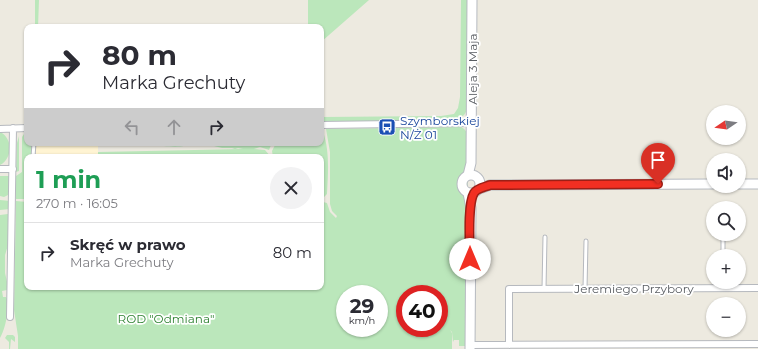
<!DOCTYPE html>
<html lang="pl">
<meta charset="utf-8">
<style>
body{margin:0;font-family:Montserrat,sans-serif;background:#f2f2f3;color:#2b2b33;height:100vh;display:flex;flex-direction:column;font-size:15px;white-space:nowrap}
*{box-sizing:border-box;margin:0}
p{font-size:13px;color:#7c7c81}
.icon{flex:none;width:22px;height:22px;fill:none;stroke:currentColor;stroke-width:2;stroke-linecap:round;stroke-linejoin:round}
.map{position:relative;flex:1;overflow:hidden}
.panel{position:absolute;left:24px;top:154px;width:300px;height:136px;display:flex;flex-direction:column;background:#fff;border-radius:8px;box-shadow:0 1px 3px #0004}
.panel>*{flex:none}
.top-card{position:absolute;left:24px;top:24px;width:300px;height:122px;border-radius:8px;box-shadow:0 1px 3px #0004;background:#fff;color:#2b2b33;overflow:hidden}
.needle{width:26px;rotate:257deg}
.buttons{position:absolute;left:706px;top:105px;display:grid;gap:8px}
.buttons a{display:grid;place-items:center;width:40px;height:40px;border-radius:50%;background:#fff;box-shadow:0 1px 3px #0004;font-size:20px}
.speed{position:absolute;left:336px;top:285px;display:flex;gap:8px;font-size:20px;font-weight:700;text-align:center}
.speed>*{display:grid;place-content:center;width:52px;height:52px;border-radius:50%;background:#fff;box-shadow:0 1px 3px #0004;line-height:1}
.speed small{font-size:10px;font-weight:400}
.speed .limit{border:6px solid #d22;background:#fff;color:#111}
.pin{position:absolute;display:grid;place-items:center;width:34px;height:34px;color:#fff;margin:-41px -17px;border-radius:50% 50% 50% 0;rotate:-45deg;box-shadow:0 0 4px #0007}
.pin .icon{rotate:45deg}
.me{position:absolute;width:44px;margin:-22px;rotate:0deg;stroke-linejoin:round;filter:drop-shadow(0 0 3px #0008)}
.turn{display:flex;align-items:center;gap:14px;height:84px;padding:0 12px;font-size:18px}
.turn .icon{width:52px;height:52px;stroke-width:2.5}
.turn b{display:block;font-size:28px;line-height:34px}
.lanes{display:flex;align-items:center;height:38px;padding:0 12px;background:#0003;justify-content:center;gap:20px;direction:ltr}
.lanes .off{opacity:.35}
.round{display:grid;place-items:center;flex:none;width:42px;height:42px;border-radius:21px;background:#f2f2f3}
.headline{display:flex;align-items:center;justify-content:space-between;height:68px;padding:0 12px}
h1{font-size:24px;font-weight:700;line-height:30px;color:#1e9e55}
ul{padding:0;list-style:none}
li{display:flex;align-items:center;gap:12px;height:60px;padding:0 12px;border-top:1px solid #e1e1e2}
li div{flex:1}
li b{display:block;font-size:15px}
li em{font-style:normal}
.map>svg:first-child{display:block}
.commercial{fill:#fff4d3}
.green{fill:#bbe7bb;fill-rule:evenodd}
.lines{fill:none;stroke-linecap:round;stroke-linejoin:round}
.lane-casing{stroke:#b6b9be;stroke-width:5}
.street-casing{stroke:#b6b9be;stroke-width:8}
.secondary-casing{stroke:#b6bac0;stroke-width:11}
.lane{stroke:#fff;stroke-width:3}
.street{stroke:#fff;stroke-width:6}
.secondary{stroke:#fff;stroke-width:9}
.route-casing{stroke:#9d1f16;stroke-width:10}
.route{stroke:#f22f22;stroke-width:7}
.labels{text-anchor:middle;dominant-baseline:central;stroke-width:3.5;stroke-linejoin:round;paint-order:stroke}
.street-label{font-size:12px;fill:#595d62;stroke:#fff}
.transit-label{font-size:12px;fill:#164399;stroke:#fff;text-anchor:start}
.park-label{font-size:12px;fill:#2f8332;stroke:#fff}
</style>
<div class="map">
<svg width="758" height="349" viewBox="0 0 758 349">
<rect width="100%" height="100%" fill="#edeae0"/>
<path class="commercial" d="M36 143H98V157H36Z"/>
<path class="green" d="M35 0H39L38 27H35Z
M308 0H369L321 42V27H308Z
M461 0H469L468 103H467C467 113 465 118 454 118V120L321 122V117L441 116 454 114 458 108 460 97Z
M458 126C466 128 467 132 468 139L466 346H459V340H454L453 342 452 332 450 330 452 333V349H18V336L14 310 16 201 27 202V287H93V290L94 287H321V198L323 202 327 203 330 212 336 218 337 216 332 211 330 204V152L326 129 458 127ZM345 294H379V328H345ZM405 294H439V328H405Z
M0 132C13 138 13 158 0 165Z
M323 132C330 151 328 174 327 194L324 197 321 195V157H273L272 151 275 145 284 143H321V134Z
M27 133V143H31V157H27V199H16V176L22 172V137L24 134Z
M19 136V171L16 172 17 143Z
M156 143H190C185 149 163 146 155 145Z
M194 143H247V144L271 145 269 150 260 147 254 149 265 150 271 157H98V152L243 149 238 148 235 149 232 148H222L214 146 197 144Z
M0 176H11L10 194 4 197 0 196Z
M0 200 10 201V209L0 210Z
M8 214 9 215V242L5 255V273L8 286 7 290 2 291 3 297H6C11 305 5 330 0 338V215Z
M7 335H13L15 337V342L11 339 10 349H9V342L5 338Z"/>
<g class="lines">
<g class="lane-casing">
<path id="lane" d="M33 157 34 143
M723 256V234
M544 289 545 237
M585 289 586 241"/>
</g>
<g class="street-casing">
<path id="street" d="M321 125 471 123
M0 129 27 128
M0 169H13
M10 317 13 128
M470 345 758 344
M509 345V289L758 288"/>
</g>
<g class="secondary-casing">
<path id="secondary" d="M462 184a9 9 0 1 1 18 0a9 9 0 1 1-18 0Z
M468 175 471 163 472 0
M739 184H758
M479 189 490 185 713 184
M468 193 471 208 470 349"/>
</g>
<use href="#lane" class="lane"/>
<use href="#street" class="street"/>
<use href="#secondary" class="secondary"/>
</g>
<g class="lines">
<g class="route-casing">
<path id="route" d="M470 259C470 245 467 205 474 193 477 188 485 187 490 185L658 184"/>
</g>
<use href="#route" class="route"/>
</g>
<defs>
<g id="bus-square" transform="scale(0.9)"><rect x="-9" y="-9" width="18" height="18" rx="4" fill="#1a4fb4" stroke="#fff"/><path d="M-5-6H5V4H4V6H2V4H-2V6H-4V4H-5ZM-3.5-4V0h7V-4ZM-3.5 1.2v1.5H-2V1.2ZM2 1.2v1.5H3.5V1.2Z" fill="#fff"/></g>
</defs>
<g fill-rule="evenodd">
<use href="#bus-square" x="387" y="127"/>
</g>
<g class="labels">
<g class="street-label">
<text transform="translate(472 69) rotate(-90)">Aleja 3 Maja</text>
<text x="634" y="288">Jeremiego Przybory</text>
</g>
<g class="transit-label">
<text x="400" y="120">Szymborskiej<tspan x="400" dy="14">N/Ż 01</tspan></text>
</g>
<g class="park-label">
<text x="166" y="318">ROD "Odmiana"</text>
</g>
</g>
</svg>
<div class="buttons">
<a><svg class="needle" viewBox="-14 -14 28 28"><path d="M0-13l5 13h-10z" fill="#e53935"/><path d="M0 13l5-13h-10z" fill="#7c7c81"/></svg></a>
<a><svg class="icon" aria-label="sound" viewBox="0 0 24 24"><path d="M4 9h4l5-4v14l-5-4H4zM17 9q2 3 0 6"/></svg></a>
<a><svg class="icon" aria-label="search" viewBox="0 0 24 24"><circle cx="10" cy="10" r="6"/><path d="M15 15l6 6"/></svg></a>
<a>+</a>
<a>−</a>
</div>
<div class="speed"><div>29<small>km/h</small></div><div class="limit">40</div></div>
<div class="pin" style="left:658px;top:184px;background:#d93025"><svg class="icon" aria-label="arrive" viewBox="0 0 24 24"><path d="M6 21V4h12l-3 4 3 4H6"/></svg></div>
<svg class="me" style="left:470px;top:259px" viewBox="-20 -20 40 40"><circle r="19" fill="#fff"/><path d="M0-13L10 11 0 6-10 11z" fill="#f22f22"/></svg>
<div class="top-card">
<div class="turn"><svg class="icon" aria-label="right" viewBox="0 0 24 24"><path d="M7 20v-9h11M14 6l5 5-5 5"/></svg><div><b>80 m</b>Marka Grechuty</div></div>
<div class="lanes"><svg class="icon off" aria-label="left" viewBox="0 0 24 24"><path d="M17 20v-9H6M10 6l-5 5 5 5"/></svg><svg class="icon off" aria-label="ahead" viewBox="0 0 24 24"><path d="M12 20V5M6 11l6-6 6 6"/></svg><svg class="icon" aria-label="right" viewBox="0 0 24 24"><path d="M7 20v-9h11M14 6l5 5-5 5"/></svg></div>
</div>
<section class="panel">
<div class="headline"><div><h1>1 min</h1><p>270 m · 16:05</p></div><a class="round"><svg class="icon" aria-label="close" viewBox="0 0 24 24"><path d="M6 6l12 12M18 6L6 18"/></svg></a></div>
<ul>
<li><svg class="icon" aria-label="right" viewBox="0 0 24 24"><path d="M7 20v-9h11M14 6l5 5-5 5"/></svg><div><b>Skręć w prawo</b><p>Marka Grechuty</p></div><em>80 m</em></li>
</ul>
</section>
</div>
